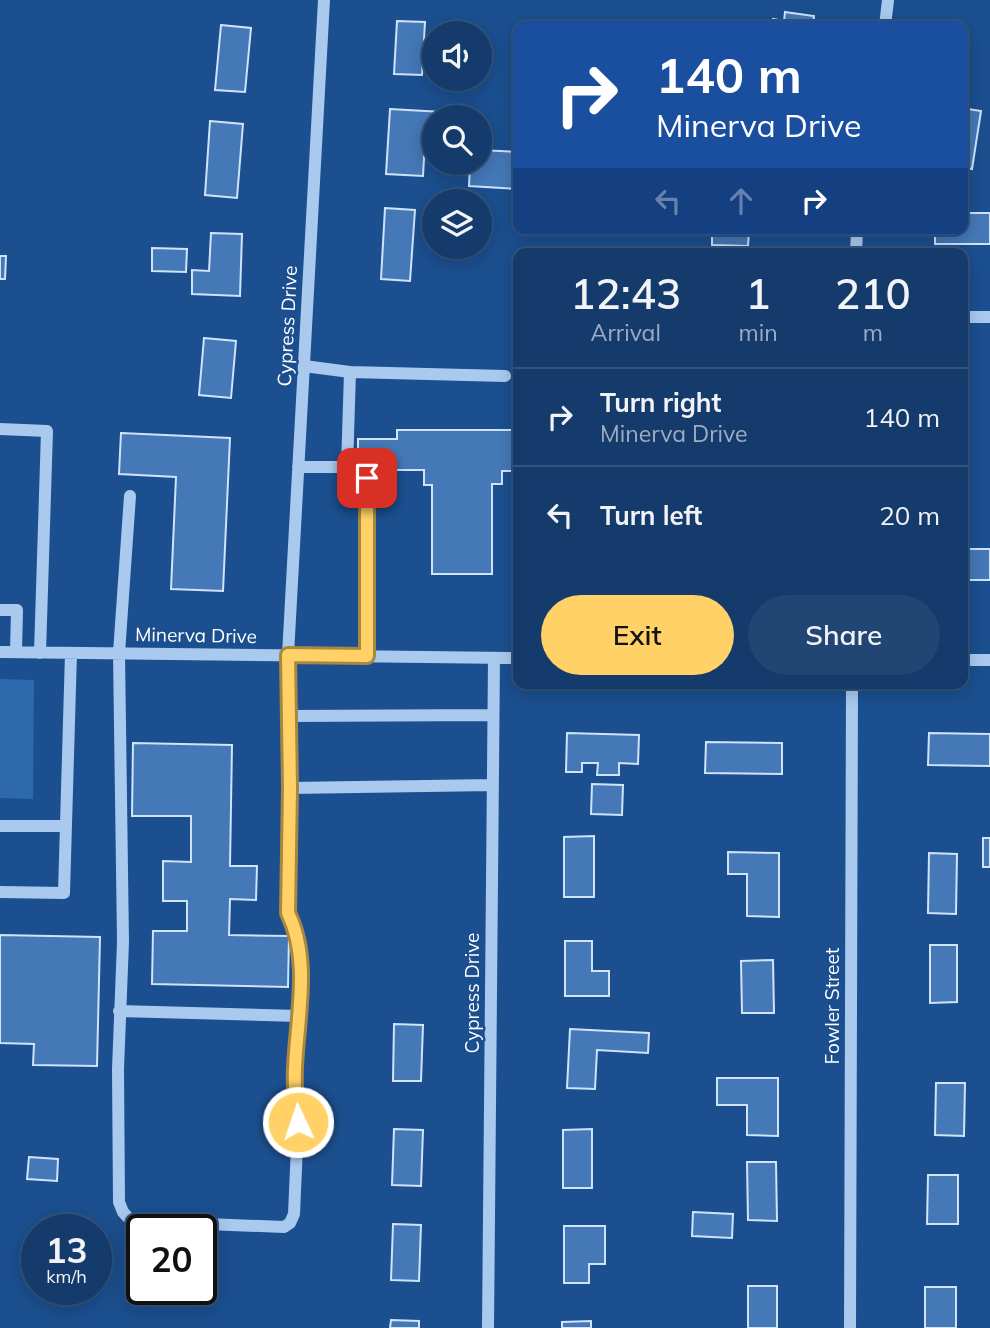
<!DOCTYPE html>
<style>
body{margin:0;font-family:Mulish,sans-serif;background:#214673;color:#f1f3f6;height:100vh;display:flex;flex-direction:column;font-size:26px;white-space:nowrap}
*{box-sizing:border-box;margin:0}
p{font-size:23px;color:#9dadc1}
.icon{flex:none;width:38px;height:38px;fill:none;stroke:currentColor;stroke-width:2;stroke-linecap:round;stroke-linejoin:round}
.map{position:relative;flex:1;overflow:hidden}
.sheet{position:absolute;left:513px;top:248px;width:455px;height:441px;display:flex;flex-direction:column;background:#143b6b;border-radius:14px;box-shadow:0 4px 18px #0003,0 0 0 2px #33557e}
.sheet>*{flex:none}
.banner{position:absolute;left:513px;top:21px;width:455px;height:214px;border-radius:14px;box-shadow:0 4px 18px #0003,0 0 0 2px #33557e;background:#1a4fa0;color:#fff;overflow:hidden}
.fabs{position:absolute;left:422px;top:21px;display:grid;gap:14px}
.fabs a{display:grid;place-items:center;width:70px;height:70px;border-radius:50%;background:#143b6b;box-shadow:0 4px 18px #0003,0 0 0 2px #33557e;font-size:35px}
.speed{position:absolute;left:21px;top:1214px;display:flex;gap:14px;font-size:35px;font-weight:700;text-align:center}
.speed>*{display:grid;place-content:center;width:91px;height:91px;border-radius:50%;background:#143b6b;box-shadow:0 4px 18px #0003,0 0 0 2px #33557e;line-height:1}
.speed small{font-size:18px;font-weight:400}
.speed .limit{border:4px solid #111;border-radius:10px;background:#fff;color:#111}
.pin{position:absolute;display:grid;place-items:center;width:60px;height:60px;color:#fff;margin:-30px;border-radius:14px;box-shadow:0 4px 10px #0006}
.me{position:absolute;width:77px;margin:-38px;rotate:357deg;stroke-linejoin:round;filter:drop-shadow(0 0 5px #0008)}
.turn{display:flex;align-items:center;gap:24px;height:147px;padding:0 28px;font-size:32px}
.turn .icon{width:91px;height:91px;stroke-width:2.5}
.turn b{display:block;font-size:49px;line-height:60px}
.lanes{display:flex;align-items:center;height:66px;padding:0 28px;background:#0003;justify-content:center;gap:35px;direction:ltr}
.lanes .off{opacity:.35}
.eta{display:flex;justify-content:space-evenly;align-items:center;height:119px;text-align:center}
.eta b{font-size:42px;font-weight:600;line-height:49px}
.button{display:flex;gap:14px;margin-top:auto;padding:14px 28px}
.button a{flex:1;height:80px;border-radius:42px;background:#ffd166;color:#111;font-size:28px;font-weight:600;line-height:80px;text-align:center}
.button a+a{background:#214673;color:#f1f3f6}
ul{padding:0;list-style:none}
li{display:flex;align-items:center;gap:21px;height:98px;padding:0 28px;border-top:2px solid #33557e}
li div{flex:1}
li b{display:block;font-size:26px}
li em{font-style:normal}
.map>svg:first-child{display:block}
.green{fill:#2e69ad}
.building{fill:#4478b7;stroke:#cfe3fa;stroke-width:2}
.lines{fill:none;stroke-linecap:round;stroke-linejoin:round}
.minor{stroke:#a9c9ee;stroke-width:12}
.route-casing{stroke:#a68842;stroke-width:18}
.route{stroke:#ffd166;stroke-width:12}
.labels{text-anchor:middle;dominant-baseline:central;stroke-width:5;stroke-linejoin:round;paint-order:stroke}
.street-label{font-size:19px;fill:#fff;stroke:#1b4f8f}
</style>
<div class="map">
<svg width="990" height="1328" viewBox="0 0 990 1328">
<rect width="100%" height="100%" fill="#1b4f8f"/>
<path class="green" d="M0 679 34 680 33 799 0 798Z"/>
<path class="building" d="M785 12 814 16 813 26H771L773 19 784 21Z
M397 21 425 22 422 75 394 74Z
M221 25 251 28 245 92 215 90Z
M962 108 981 111 972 169 962 167Z
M390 109 460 113V117H434V142L425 141 423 176 386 174Z
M210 121 243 124 237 198 205 195Z
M480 150 518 152V189L469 186 470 163H480Z
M385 208 415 210 410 281 381 279Z
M962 213H990V244H935V229H962Z
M712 229 749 230 748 246 712 245Z
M211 233 242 234 240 296 192 294V270L209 271Z
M152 248 187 249 186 272 152 271Z
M0 256H6L5 279H0Z
M204 338 236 341 231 398 199 395Z
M397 430H518V471H502V484H492V574H432V485H424V470H395V462H358V439H397Z
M121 433 230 438 223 591 171 589 176 477 119 474Z
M962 549H990V580H962Z
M567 733 639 735 638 764 619 763V775H597L598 763H582V772H566Z
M929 733 990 734V766L928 765Z
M706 742 782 743V774L705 773Z
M133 743 232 745 230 866H257L256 900 230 899 229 935 289 936 288 987 152 984 153 931H187V901H163V861L191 862V816H132Z
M592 784 623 785 622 815 591 814Z
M594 836V897H564V837Z
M983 838H990V867H983Z
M728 852 779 853V917L747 916V874H728Z
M929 853 957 854 956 914 928 913Z
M0 935 100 937 97 1066 33 1065 34 1044 0 1043Z
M565 941H592V971H609V996H565Z
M930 945H957V1002L930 1003Z
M773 960 774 1013H742L741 961Z
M394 1024 423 1025 421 1081H393Z
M570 1029 649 1033 648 1053 597 1050 595 1089 567 1088Z
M717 1078H778V1136L747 1135V1105H717Z
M936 1083H965L964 1136 935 1135Z
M394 1129 423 1130 421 1186 392 1185Z
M592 1129V1188H563V1130Z
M29 1157 58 1159 57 1181 27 1179Z
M747 1162H776L777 1221 748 1220Z
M928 1175H958V1224H927Z
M693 1212 733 1214 732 1238 692 1236Z
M393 1224 421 1225 419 1281 391 1280Z
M564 1226H605V1264H589V1283H564Z
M748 1286H777V1328H748Z
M925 1287H956V1328H925Z
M391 1320 419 1321V1328H390Z
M591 1321V1328H562V1322Z"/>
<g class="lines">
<path class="minor" d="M324 0 288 655 290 788 493 785
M885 26 888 0
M856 254 857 229
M962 317H990
M304 366 350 372 347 467
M350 372 505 376
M0 429 47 431 40 653
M298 467H347L367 478V656
M130 496 119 653 123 942 118 1069 119 1202 123 1212 131 1221 284 1227 290 1223 294 1214 298 1123 294 1072 301 957 297 930 288 913 290 788
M0 610H17L16 652
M0 652 518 658
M962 660H990
M289 716 493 715
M0 826H66
M0 892 64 893 71 653
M119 1011 298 1016
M488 1328 494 658
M850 1328 852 684"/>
</g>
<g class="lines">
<g class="route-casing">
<path id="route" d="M298 1122C296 1105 294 1086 295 1068 297 1018 311 959 288 913L290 788 288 655 367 656V478"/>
</g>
<use href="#route" class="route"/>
</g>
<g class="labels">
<g class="street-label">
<text transform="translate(287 326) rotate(-87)">Cypress Drive</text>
<text transform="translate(196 635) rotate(1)">Minerva Drive</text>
<text transform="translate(472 993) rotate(-90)">Cypress Drive</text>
<text transform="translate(832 1006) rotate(-90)">Fowler Street</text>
</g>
</g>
</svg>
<div class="fabs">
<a><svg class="icon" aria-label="sound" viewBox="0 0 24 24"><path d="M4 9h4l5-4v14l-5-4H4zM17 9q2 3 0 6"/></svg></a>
<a><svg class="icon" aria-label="search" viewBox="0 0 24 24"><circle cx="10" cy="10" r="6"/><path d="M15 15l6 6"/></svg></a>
<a><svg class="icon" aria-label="layers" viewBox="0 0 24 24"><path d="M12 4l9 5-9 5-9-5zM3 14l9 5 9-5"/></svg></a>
</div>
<div class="speed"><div>13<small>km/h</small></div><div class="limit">20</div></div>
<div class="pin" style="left:367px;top:478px;background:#d93025"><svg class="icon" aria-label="arrive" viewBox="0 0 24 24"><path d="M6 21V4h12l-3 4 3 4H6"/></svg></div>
<svg class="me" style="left:298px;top:1122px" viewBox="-20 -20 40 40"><circle r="17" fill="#ffd166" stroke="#fff" stroke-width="3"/><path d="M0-11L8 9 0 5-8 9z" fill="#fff"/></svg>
<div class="banner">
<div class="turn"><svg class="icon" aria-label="right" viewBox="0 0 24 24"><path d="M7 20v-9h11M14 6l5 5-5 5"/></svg><div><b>140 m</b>Minerva Drive</div></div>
<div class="lanes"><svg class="icon off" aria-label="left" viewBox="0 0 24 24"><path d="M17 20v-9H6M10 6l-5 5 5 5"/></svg><svg class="icon off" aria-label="ahead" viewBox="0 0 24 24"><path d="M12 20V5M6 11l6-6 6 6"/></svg><svg class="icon" aria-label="right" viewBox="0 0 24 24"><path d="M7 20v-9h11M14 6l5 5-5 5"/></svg></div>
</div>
<section class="sheet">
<div class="eta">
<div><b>12:43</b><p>Arrival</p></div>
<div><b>1</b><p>min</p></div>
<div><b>210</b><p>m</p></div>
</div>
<ul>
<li><svg class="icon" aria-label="right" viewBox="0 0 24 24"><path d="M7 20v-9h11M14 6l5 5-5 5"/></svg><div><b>Turn right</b><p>Minerva Drive</p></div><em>140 m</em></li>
<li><svg class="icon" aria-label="left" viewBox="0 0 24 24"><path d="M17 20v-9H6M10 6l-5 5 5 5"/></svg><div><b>Turn left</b></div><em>20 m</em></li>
</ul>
<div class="button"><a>Exit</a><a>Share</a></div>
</section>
</div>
